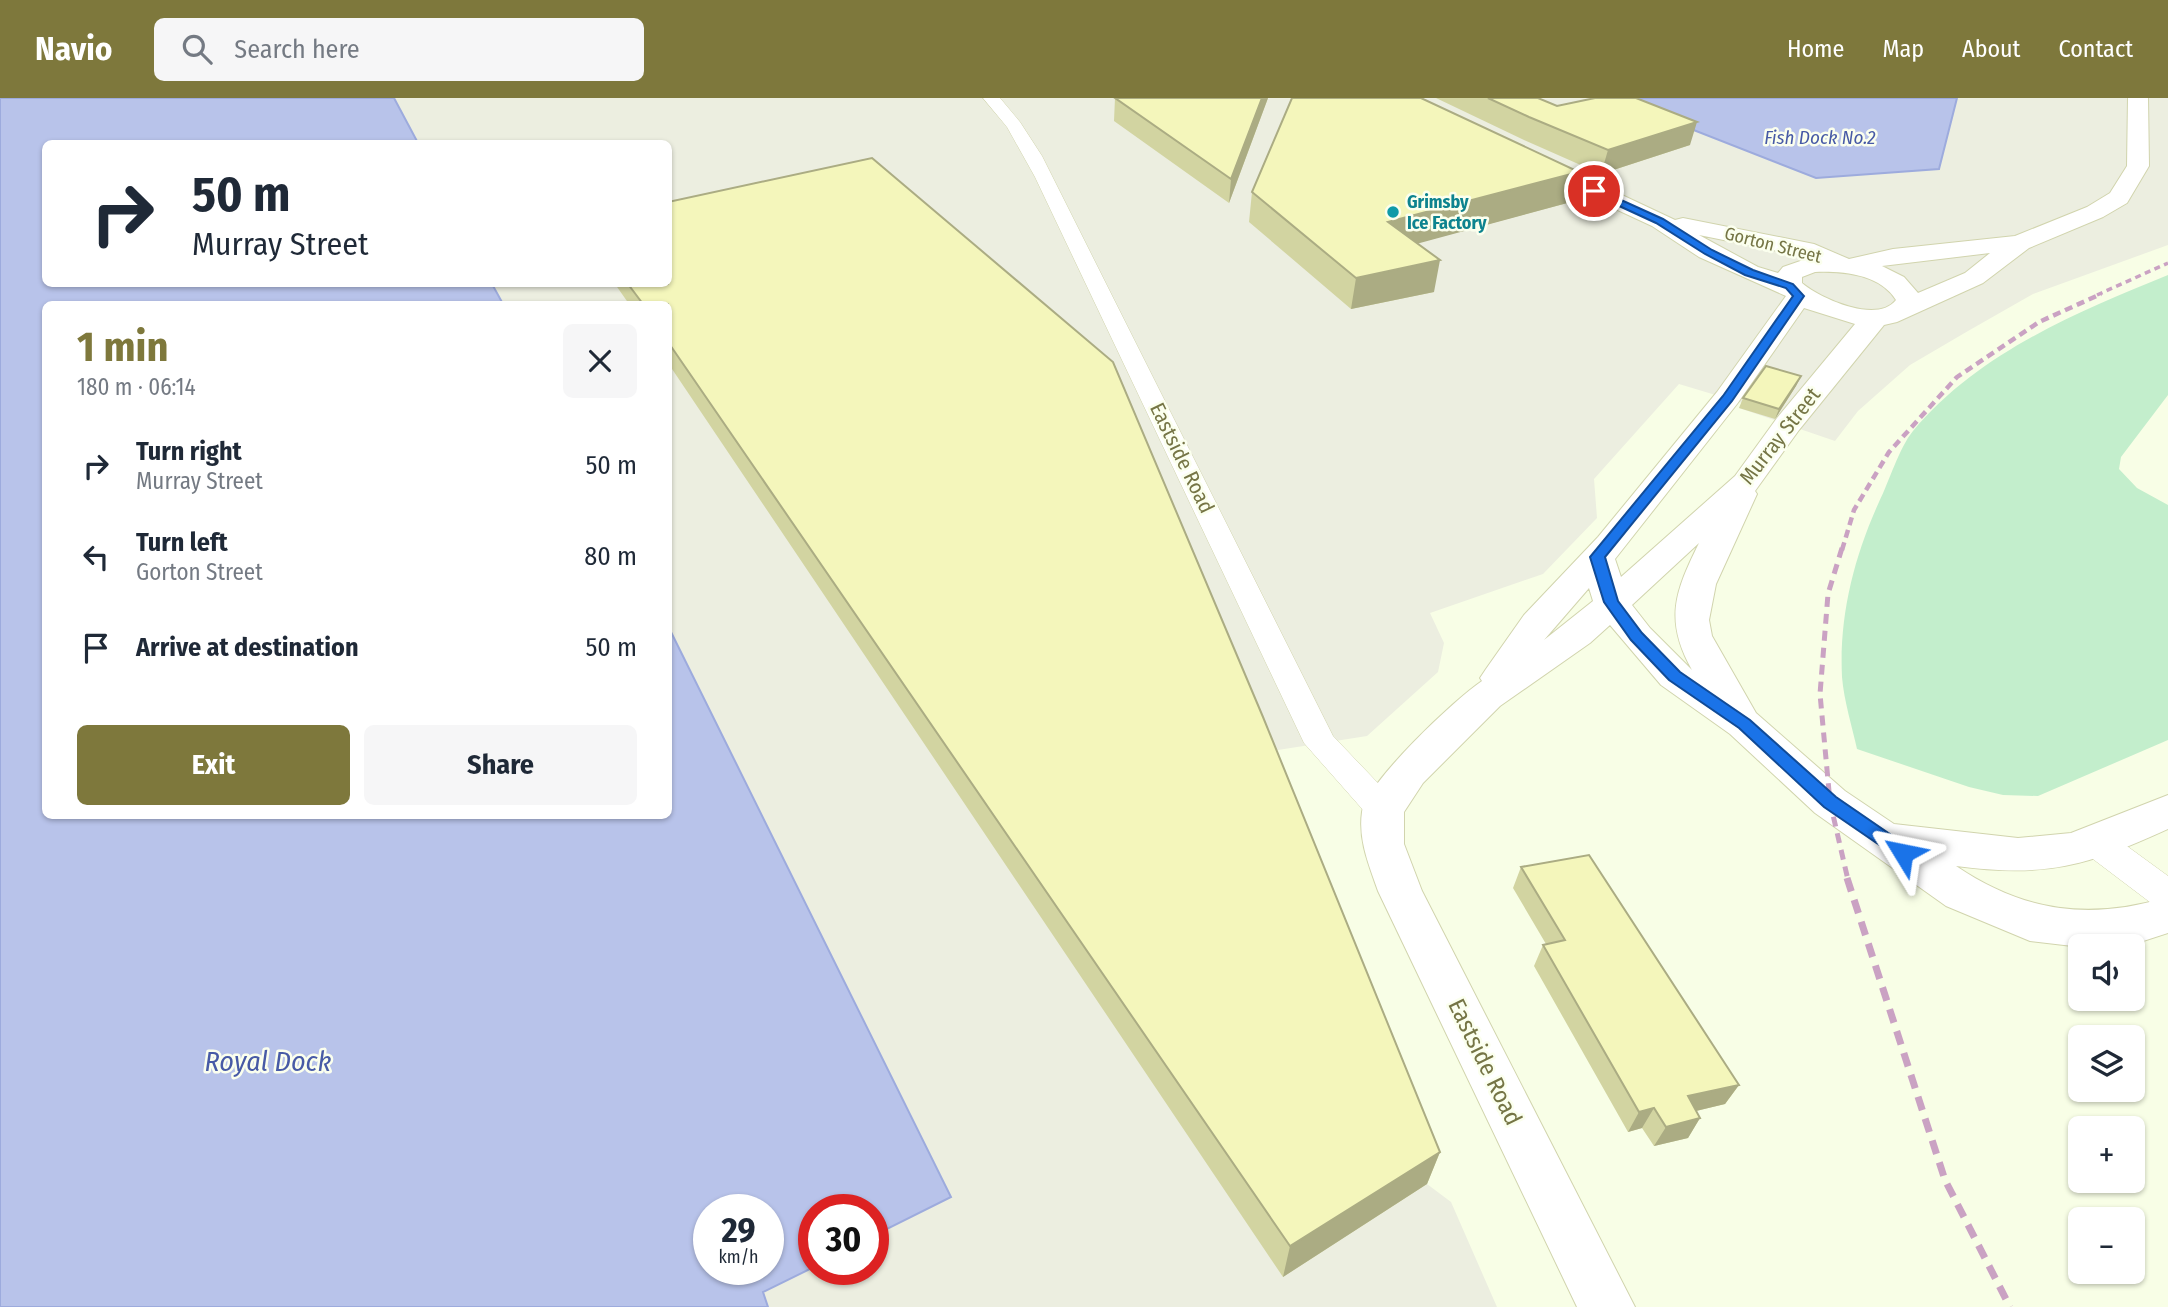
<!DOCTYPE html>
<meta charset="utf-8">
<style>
body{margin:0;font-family:"Fira Sans Condensed",sans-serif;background:#f6f6f7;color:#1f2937;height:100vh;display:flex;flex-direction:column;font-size:26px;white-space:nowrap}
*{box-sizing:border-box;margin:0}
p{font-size:23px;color:#747a83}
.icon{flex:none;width:38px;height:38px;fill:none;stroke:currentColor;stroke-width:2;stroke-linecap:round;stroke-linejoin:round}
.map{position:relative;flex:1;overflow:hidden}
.panel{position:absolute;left:42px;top:203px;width:630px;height:518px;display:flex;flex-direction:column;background:#fff;border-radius:10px;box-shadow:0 2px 5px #0004}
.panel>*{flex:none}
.top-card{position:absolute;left:42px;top:42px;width:630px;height:147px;border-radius:10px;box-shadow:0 2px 5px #0004;background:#fff;color:#1f2937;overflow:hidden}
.fabs{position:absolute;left:2068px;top:836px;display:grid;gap:14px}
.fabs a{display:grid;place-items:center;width:77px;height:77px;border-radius:10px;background:#fff;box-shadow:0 2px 5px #0004;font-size:35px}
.speed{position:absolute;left:693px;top:1096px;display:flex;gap:14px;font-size:35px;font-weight:700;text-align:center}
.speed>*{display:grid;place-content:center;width:91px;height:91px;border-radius:50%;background:#fff;box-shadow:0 2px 5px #0004;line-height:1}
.speed small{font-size:18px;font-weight:400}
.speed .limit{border:10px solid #d22;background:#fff;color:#111}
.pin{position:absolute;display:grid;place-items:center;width:60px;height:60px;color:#fff;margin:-30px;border:4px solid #fff;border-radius:50%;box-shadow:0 2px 7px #0007}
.me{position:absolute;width:77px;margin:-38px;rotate:305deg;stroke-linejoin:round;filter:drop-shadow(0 0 5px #0008)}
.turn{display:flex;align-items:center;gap:24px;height:147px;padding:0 35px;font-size:32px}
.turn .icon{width:91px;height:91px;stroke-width:2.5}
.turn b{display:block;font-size:49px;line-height:60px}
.round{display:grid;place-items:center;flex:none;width:74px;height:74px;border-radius:10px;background:#f6f6f7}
.headline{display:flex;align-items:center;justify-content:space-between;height:119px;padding:0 35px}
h1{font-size:42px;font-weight:700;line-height:52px;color:#7e783c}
.cta{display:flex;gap:14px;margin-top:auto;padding:14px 35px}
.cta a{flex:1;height:80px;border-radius:10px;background:#7e783c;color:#fff;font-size:28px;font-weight:700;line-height:80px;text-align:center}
.cta a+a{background:#f6f6f7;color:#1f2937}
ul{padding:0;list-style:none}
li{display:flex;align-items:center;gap:21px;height:91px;padding:0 35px}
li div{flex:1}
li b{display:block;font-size:26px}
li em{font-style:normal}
header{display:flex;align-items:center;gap:42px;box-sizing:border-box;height:98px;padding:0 35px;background:#7e783c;color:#fff}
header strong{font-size:33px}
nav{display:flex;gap:38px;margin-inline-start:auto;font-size:24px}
.search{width:490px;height:63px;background:#f6f6f7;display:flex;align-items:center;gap:18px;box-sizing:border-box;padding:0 24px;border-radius:10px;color:#747a83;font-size:26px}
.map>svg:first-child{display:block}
.industrial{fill:#eceee0}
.green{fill:#c3eecc}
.water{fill:#b8c3ea;stroke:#9dabdd;stroke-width:2;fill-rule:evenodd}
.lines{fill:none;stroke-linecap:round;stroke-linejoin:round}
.lane-casing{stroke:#d1d4ad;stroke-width:1}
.street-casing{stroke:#d1d4ad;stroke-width:2}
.lane{fill:#fff;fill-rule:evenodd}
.street{fill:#fff;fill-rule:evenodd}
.rail-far3{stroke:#caa2c3;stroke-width:3.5;stroke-dasharray:6 4.5;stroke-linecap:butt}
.rail-far2{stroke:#caa2c3;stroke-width:4.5;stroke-dasharray:8 5;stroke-linecap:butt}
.rail-far1{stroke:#caa2c3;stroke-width:5;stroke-dasharray:10 7;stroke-linecap:butt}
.rail{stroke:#caa2c3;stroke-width:7;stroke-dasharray:14 9;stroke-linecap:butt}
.wall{fill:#d2d4a1}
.shaded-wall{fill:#abac83}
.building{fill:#f4f6bb;stroke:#abac83;stroke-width:2}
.route{fill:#1a73e8;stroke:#114b97;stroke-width:2}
.culture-dot{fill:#0f9aa8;stroke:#fbffee;stroke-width:2.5}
.labels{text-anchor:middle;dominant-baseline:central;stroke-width:5;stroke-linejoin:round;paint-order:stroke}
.far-culture-label{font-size:18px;font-weight:bold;fill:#0d838f;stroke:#fbffee;text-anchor:start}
.far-street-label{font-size:18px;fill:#757545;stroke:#fbffee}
.far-water-label{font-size:19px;font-style:italic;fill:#475aa6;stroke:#fbffee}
.street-label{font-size:21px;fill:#757545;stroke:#fbffee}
.near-street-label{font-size:24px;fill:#757545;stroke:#fbffee}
.near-water-label{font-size:28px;font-style:italic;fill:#475aa6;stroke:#fbffee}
</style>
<header>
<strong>Navio</strong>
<div class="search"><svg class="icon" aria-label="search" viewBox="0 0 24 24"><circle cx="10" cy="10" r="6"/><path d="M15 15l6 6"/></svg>Search here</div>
<nav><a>Home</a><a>Map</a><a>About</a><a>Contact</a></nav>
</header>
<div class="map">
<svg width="2168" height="1209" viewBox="0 0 2168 1209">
<rect width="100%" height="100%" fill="#f8fee6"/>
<path class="industrial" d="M394 0H1612L1939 71 1957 0H2168V147L2033 196 1968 233 1910 267 1858 313 1835 343 1739 310 1742 305 1679 286 1594 381 1597 420 1543 476 1430 515 1444 545 1438 574 1367 638 1258 655 1427 1086 1451 1104 1497 1209H768L763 1195 814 1169 873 1171V1138L951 1098 669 530 668 206H503L492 186H668V46L418 45Z"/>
<path class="green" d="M2168 177V297L2121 359 2119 371 2137 390 2168 407V642L2038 698 2003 697 1969 689 1857 651C1852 628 1844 603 1842 579 1839 518 1854 459 1879 404 1889 384 1899 350 1913 333 1978 255 2077 214 2168 177Z"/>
<path class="water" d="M0 0H394L418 45 46 46V186H492L503 206H46V718H668L669 530 951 1099 873 1138V1111H814V1169L763 1194 768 1209H0ZM709 1111H768V1171H709Z
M1612 0H1957L1939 71 1816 80Z"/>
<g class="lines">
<g class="lane-casing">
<path id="lane" d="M983 0H1000L1020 24 1042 58 1333 638 1395 703 1400 712 1395 721 1383 725 1371 721 1304 645 1035 79 1007 29Z
M2097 732 2109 735 2168 778V813L2155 808 2085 755 2080 745 2085 735Z"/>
</g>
<g class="street-casing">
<path id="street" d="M2128 0H2148L2149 68 2127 105 2103 119 2029 150 1983 185 1897 224 1884 227 1799 332 1755 393 1757 396 1716 486 1709 522 1712 538 1756 615 1845 693 1894 726 2018 740 2071 735 2168 697V731C2087 768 2046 780 1956 768 2024 814 2090 823 2168 799V835L2134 846 2081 849 2030 843 1946 808 1815 715 1730 636 1661 587 1610 527 1590 545 1500 608 1423 685 1404 714V746L1422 793 1635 1209H1577L1378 793C1369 767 1358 742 1362 714 1367 684 1455 601 1482 583L1480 580 1486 571 1524 517 1598 439 1717 294 1786 198 1699 159 1652 128 1523 68 1520 63 1523 58H1539L1675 122 1683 120 1814 146 1849 161 1893 151 2015 138 2087 109 2110 95 2127 68ZM1699 137 1807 159 1809 160 1783 169 1778 175 1758 169ZM1990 155 1965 175 1918 195 1904 179 1882 168ZM1815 174C1842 173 1880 176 1896 202 1877 226 1821 201 1802 185V179ZM1804 210 1855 226 1777 320 1735 378 1621 479 1615 461 1737 306ZM1699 445C1675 494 1664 522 1692 572L1650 530 1632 507ZM1589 490 1593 503 1544 542Z"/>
</g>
<use href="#lane" class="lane"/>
<use href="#street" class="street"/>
<path class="rail-far3" d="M2097 197 2168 165"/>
<path class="rail-far2" d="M1842 452 1854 412 1889 354 1957 279 2039 224 2101 196"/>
<path class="rail-far1" d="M1842 450 1828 496 1820 596 1830 704 1848 782"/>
<path class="rail" d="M1847 780 1945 1082 2010 1209"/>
</g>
<path class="wall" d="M1115 0H1268L1229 105 1114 23Z
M1436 0H1538L1557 8 1690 47 1601 76 1524 42Z
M1579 74 1571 104 1417 145 1434 194 1351 211 1249 124 1252 94Z
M615 186H668L1440 1054 1427 1086 1283 1179 668 265V206H629Z
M1801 278 1796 288 1775 321 1739 310 1743 300Z
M1521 769 1739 987 1725 1006 1696 1013 1700 1020 1688 1040 1654 1048 1642 1030 1628 1034 1534 868 1543 847 1546 846 1513 790Z"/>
<path class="shaded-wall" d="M1262 0H1268L1229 105 1231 81Z
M1697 24 1690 47 1601 76 1608 52Z
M1579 74 1571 104 1383 155 1388 124Z
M1440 162 1434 194 1351 211 1356 180Z
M1801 278 1796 288 1775 321 1779 311Z
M1739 987 1725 1006 1675 1018 1688 998Z
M1654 1010 1642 1030 1628 1034 1639 1014Z
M1700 1020 1688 1040 1654 1048 1666 1029Z
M1440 1054 1427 1086 1283 1179 1290 1148Z"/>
<path class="building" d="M1115 0H1262L1231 81Z
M1292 0H1421L1579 74 1388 124 1440 162 1356 180 1252 94Z
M1488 0H1538L1557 8 1595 0H1636L1697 24 1608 52 1529 19Z
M872 60 1113 264 1263 619 1440 1054 1290 1148 668 244V206H643L628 186H668V104Z
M1766 268 1801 278 1779 311 1743 300Z
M1589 757 1739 987 1688 998 1700 1020 1666 1029 1654 1010 1639 1014 1543 847 1565 842 1521 769Z"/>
<path class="route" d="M1591 91H1597L1663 121 1712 152 1753 172 1793 186 1804 198 1732 303 1605 459 1618 503 1642 535 1680 574 1750 622 1836 699 1910 750 1912 755 1910 759H1897L1824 709 1739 630 1669 582 1631 542 1604 504 1590 459 1723 298 1793 198 1786 190 1745 177 1705 156 1656 125 1591 95Z"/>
<circle class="culture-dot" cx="1393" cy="114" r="7"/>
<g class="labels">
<g class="far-culture-label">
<text x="1407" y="104">Grimsby<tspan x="1407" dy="21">Ice Factory</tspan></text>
</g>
<g class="far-street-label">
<text transform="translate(1773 147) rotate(14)">Gorton Street</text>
</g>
<g class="far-water-label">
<text x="1820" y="39">Fish Dock No.2</text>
</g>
<g class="street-label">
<text transform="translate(1780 338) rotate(-52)">Murray Street</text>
<text transform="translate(1182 360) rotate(64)">Eastside Road</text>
</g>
<g class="near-street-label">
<text transform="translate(1485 964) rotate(64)">Eastside Road</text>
</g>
<g class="near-water-label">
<text x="268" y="963">Royal Dock</text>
</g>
</g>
</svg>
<div class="fabs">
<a><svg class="icon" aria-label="sound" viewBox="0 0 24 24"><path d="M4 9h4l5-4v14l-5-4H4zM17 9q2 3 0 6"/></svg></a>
<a><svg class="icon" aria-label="layers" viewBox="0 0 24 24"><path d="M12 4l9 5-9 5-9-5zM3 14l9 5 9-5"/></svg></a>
<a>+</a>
<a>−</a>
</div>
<div class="speed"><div>29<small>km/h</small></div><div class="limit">30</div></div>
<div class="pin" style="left:1594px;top:93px;background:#d93025"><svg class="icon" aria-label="arrive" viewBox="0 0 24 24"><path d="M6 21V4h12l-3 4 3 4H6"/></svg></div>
<svg class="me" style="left:1903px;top:755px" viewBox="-20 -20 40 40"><path d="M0-17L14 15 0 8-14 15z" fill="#1a73e8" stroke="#fff" stroke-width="4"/></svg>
<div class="top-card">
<div class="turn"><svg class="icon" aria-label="right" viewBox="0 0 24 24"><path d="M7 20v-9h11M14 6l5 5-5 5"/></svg><div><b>50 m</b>Murray Street</div></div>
</div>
<section class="panel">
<div class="headline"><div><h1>1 min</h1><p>180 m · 06:14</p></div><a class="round"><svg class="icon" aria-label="close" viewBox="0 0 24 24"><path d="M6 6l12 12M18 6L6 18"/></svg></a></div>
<ul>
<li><svg class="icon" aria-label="right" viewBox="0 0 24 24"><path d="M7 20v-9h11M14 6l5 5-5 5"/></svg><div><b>Turn right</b><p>Murray Street</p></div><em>50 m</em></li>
<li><svg class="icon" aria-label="left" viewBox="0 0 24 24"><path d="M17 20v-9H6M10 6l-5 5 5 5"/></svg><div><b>Turn left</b><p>Gorton Street</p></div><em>80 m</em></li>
<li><svg class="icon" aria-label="arrive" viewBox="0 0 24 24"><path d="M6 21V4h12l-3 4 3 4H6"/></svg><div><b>Arrive at destination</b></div><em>50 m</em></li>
</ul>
<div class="cta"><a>Exit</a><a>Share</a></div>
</section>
</div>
